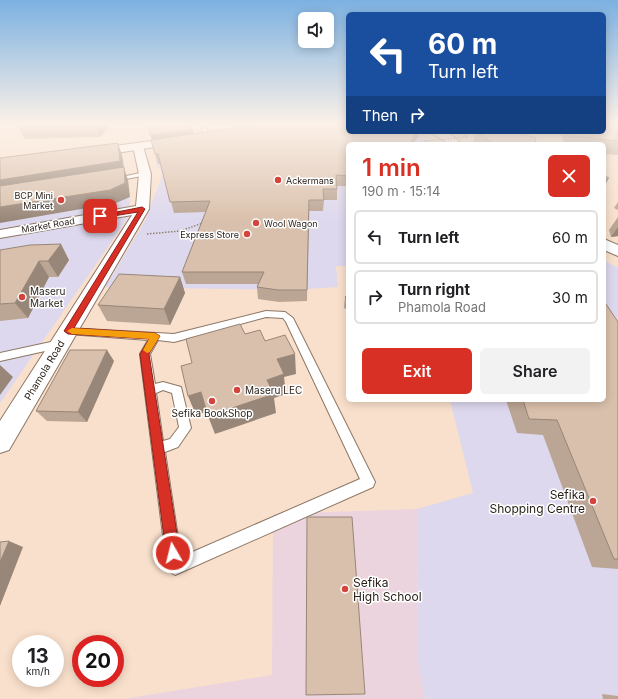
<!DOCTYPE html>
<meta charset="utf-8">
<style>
body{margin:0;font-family:Inter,sans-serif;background:#f2f2f2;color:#202124;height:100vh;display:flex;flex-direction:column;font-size:15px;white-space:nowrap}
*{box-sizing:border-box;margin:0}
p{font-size:13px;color:#757577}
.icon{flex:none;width:22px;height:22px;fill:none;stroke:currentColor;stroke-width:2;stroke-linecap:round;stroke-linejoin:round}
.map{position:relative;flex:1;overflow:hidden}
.panel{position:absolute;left:346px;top:142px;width:260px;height:260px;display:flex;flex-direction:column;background:#fff;border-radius:6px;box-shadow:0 2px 10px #0003}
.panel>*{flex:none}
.top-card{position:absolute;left:346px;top:12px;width:260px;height:122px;border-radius:6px;box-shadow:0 2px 10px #0003;background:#1a4fa0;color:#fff;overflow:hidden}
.controls{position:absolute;left:298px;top:12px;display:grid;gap:8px}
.controls a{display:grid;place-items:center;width:36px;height:36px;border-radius:6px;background:#fff;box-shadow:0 2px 10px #0003;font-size:20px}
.speed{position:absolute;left:12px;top:635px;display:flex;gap:8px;font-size:20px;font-weight:700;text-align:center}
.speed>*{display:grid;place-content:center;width:52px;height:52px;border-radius:50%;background:#fff;box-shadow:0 2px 10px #0003;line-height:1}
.speed small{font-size:10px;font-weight:400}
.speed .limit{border:6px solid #d22;background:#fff;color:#111}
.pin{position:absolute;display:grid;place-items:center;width:34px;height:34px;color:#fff;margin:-17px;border-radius:8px;box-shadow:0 2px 6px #0006}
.me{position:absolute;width:44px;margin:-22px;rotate:352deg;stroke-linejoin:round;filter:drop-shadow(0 0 3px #0008)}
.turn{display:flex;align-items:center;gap:14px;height:84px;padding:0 16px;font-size:18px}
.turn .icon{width:52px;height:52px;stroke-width:2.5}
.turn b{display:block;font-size:28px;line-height:34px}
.then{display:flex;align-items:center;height:38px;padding:0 16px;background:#0003;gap:8px;font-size:15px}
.round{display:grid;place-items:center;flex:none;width:42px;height:42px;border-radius:6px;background:#f2f2f2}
.summary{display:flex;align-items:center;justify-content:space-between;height:68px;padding:0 16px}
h1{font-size:24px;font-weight:600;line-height:30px;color:#d93025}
.button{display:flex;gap:8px;margin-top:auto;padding:8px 16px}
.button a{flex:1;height:46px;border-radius:6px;background:#d93025;color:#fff;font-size:16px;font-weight:600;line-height:46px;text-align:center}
.button a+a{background:#f2f2f2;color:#202124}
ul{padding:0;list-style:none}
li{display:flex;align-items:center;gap:12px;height:54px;margin:0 8px 6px;padding:0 8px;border:2px solid #e0e0e0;border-radius:6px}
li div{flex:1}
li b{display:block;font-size:15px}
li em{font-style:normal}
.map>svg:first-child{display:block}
.commercial{fill:#ddd8ee}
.education{fill:#ecd4df}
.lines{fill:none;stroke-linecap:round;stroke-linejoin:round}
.service-casing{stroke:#8c7664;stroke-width:2}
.minor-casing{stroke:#8c7664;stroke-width:2}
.primary-casing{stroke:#8c7664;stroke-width:2}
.path{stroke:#918072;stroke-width:1.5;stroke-dasharray:1.5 1.5;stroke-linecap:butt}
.service{fill:#fff;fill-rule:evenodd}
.minor{fill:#fff;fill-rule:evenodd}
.primary{fill:#fff;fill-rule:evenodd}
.path-bridge{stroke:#918072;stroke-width:1.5;stroke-dasharray:1.5 1.5;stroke-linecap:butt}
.wall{fill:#bba594}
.shaded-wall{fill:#988678}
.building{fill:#d9c0ac;stroke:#988678}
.route{fill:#d93025;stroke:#8d1f18}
.slow{fill:#f59e0b}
.poi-dot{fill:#d3453c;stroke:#fff;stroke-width:1.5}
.labels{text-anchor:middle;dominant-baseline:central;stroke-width:3;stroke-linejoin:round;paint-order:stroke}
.far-poi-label{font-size:9px;fill:#261d16;stroke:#fff;text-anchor:start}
.far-street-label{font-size:9px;fill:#261d16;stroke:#fff}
.poi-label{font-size:10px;fill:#261d16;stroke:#fff;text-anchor:start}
.street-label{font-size:10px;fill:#261d16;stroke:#fff}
.near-poi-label{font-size:12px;fill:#261d16;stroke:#fff;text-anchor:end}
</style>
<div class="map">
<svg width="618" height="699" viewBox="0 0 618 699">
<rect width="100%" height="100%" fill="#f9e0cc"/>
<path class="commercial" d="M328 123 348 132H419L434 144H348V266H336L338 287 290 290 105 287 145 221 163 173 157 167 153 148Z
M122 155 125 176 128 177 130 215 0 403V172Z
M604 260 618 268V699H425L418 665 417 509 473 493 450 400H604Z"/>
<path class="education" d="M417 509 418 665 425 699H123L272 675 273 514Z"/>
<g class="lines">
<g class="service-casing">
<path id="service" d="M200 123H204L208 134H204Z
M145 172 147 173V175L115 181 112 179Z
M266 311 285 312 293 318 375 482 373 487 175 575 170 572 167 567 140 354 148 340 68 334 63 331 68 328 174 334ZM266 317 283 318 286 322 360 479 181 557 165 452 178 447 191 428 181 387 163 382 155 384 150 354 158 340 174 342ZM163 390 172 393 179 427 170 439 163 441 156 393Z
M60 340 65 344 63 347 0 361V353Z"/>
</g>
<g class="minor-casing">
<path id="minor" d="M138 143 143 146 151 174 149 209 9 450 0 453V421L132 215 0 238V230L136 206 139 174 133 146Z"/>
</g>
<g class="primary-casing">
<path id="primary" d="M430 132 450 134 462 144H449Z
M182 137 188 140 186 142 91 157 85 153 91 149Z
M604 239 618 245V256L604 250Z"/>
</g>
<path class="path" d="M147 234 180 231 203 223"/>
<use href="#service" class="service"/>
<use href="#minor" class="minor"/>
<use href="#primary" class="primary"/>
<path class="path-bridge" d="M428 144 425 141 468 137 461 133"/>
</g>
<path class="wall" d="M112 123 100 137 25 139 18 127Z
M618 123V155L604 154V144H564L560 132H604Z
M193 130 194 134 418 137 348 144V186H337V200H324L323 211H309L307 301 279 302 258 299 257 287 258 284H186L182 272 206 212 174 213 161 164H158L155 154Z
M476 132 535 144H475L473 143Z
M618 202V210L614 208Z
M618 217V236L611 237 609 230Z
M0 250 69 260 58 277H49L28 318 0 321Z
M180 277 185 293 170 325 107 321 98 305Z
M348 294V310L344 308 345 297Z
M618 322V569L592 567 543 435 517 433 506 400H604Z
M114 361 87 422 47 421 36 411Z
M602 694 618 696V699H603Z"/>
<path class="shaded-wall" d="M97 123H112L100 137 96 125Z
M193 130 194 134 152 140 150 135Z
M417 132H419L418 137 413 144H409Z
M118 143 122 155 124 168 128 180 130 197 116 203 0 223V180Z
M609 178 604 187V179Z
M618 227V236L611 237Z
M61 244 69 260 58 277 48 261Z
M39 261 49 277 28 318 15 303Z
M180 277 185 293 170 325 164 309Z
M107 350 114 361 87 422 78 412Z
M295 354 296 374 284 377 286 394 274 398 276 413 215 434 208 416 267 380 277 359Z
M0 365 13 377 0 395Z
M201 392 209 411 196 415 188 396Z
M9 541 23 547 0 606V562Z"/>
<path class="building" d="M23 123H97L96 125 18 127Z
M147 123H189L193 130 150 135Z
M267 123H348V132H417L409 144H348V176L336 175 337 189H323L324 200H309L307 290H278L257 287 264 272H182L210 201 170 202 158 154H155L151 140Z
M604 123H618V141L573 136 571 132H604Z
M476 132H516L536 138 535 144H495Z
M118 143 120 161 0 180V158Z
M428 143 432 144H422Z
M124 167 125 183 110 190 0 207V186Z
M604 175 609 178 604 179Z
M61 244 48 261H39L15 303 0 304V250L30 245Z
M119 274 180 277 164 309 98 305Z
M348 294V298L345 297Z
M604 301 618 322V559H614L557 420 529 419 523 400H604Z
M240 324 245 334 260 330 265 341 285 335 295 354 277 359 284 374 267 380 274 394 208 416 201 392 188 396 181 366 192 363 186 339Z
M70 350H107L78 412 36 411Z
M307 517H352L365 694 306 695Z
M9 541 0 562V542Z"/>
<linearGradient id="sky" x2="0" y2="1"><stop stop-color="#7cb1e1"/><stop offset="0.56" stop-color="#fcf1e8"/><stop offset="1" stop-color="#fcf1e8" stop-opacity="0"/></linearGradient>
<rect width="618" height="221" fill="url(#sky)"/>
<path class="route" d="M142 207 145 209 74 328 155 333 160 336 149 354 180 553 178 557 173 559 168 557 166 553 140 354 149 339 68 334 64 331 138 212 100 218 97 216Z"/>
<path class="slow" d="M72 328 155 333 160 336 150 352 147 353 143 350 149 339 72 334 67 331Z"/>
<g class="poi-dot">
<circle cx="278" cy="180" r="4"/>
<circle cx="61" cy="200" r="4"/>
<circle cx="256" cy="223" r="4"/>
<circle cx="247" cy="234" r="4"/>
<circle cx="22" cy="297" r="4"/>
<circle cx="237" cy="390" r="4"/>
<circle cx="212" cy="401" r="4"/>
<circle cx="593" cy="501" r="4"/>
<circle cx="345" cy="589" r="4"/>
</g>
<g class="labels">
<g class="far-poi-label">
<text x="286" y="180">Ackermans</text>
<text x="53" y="195" text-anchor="end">BCP Mini<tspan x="53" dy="10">Market</tspan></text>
<text x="264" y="223">Wool Wagon</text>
<text x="239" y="234" text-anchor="end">Express Store</text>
</g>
<g class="far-street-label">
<text transform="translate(48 225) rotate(-10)">Market Road</text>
</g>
<g class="poi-label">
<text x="30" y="291">Maseru<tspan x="30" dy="12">Market</tspan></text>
<text x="245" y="390">Maseru LEC</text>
<text x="212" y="413" text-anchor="middle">Sefika BookShop</text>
</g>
<g class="street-label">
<text transform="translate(44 370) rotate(-59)">Phamola Road</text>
</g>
<g class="near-poi-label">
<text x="585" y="494">Sefika<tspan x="585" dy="14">Shopping Centre</tspan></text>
<text x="353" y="582" text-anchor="start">Sefika<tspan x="353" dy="14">High School</tspan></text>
</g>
</g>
</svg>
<div class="controls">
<a><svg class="icon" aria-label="sound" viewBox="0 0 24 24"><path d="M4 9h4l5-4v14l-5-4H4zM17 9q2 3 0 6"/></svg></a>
</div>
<div class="speed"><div>13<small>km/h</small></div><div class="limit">20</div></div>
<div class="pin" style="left:100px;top:216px;background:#d93025"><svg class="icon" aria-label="arrive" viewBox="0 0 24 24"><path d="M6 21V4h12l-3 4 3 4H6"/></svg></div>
<svg class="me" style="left:173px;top:553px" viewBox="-20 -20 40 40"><circle r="17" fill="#d93025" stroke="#fff" stroke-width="3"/><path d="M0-11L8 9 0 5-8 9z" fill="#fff"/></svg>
<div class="top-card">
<div class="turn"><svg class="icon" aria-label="left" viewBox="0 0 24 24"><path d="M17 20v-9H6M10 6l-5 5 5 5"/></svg><div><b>60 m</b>Turn left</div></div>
<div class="then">Then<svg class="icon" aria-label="right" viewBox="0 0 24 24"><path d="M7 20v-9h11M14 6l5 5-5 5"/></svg></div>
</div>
<section class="panel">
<div class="summary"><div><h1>1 min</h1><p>190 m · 15:14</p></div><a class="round" style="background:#d93025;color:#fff"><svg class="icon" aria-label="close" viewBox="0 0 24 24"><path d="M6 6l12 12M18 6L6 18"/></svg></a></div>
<ul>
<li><svg class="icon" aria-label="left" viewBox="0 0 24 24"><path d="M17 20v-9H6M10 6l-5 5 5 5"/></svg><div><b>Turn left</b></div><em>60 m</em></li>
<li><svg class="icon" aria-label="right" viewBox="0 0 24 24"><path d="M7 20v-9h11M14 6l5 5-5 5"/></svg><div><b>Turn right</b><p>Phamola Road</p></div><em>30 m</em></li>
</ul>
<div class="button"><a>Exit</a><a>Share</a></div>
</section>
</div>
